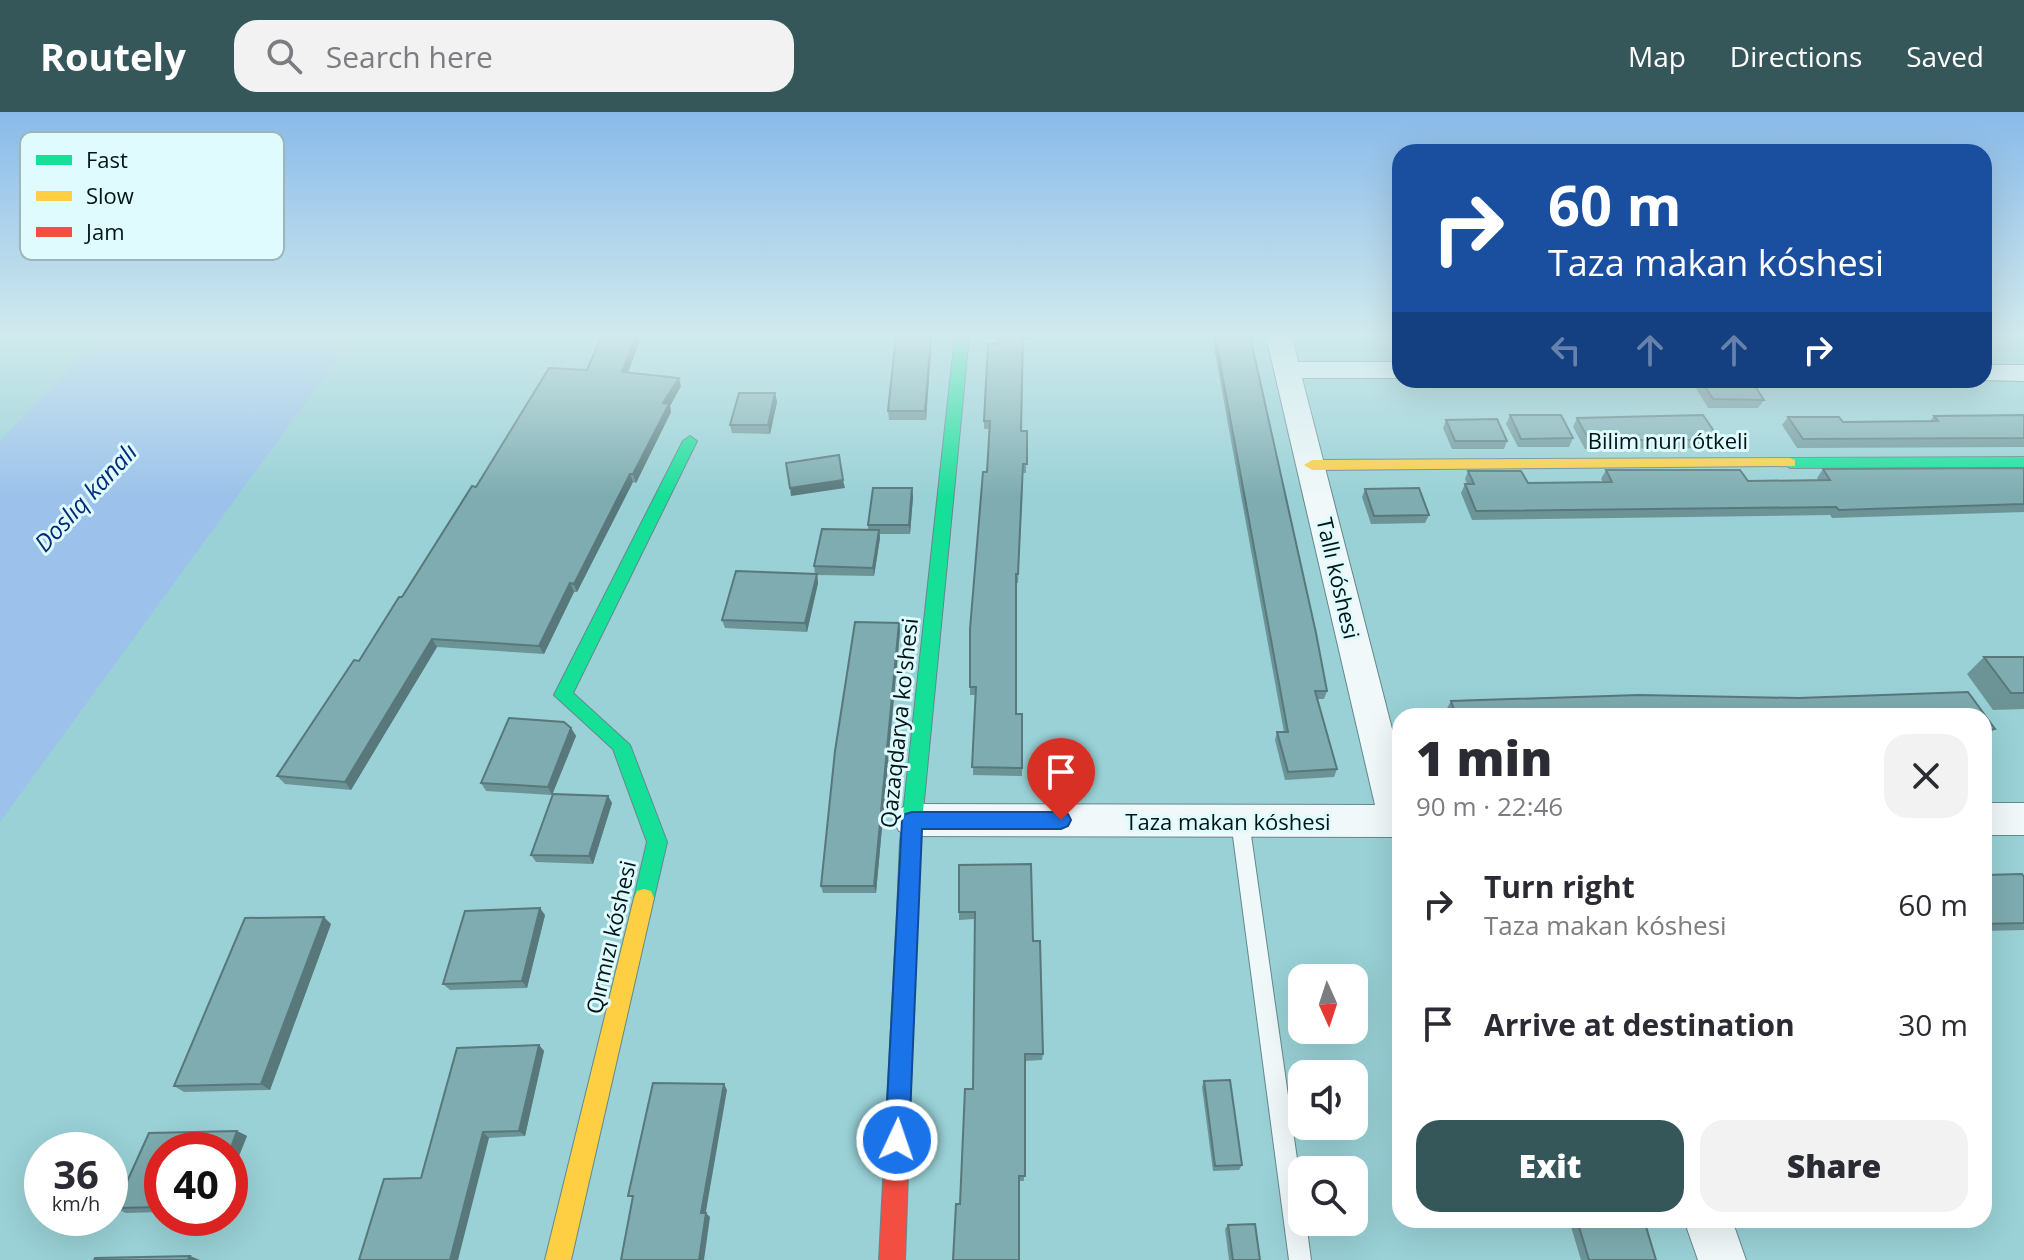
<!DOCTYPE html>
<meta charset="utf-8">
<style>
body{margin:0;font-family:"Open Sans",sans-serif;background:#f2f2f3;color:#2b2b33;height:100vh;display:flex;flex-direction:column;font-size:30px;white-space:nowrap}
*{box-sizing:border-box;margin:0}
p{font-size:26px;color:#7c7c81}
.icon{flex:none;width:44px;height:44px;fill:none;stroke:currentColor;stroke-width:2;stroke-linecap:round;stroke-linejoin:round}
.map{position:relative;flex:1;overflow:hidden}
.panel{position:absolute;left:1392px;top:596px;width:600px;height:520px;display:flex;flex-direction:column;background:#fff;border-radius:24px;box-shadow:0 8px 32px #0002}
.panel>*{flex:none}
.banner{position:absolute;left:1392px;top:32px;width:600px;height:244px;border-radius:24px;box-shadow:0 8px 32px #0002;background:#1a4fa0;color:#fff;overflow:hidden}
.needle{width:52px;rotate:177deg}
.fabs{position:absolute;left:1288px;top:852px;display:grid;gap:16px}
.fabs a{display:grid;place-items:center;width:80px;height:80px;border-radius:16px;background:#fff;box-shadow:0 8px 32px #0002;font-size:40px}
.speed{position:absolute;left:24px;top:1020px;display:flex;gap:16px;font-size:40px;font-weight:700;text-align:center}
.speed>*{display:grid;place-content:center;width:104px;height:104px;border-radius:50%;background:#fff;box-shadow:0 8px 32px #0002;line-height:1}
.speed small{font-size:20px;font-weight:400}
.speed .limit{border:12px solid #d22;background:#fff;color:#111}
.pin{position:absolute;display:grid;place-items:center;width:68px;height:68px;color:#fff;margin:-82px -34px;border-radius:50% 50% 50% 0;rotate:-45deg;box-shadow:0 0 8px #0007}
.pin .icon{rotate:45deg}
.me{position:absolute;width:88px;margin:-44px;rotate:3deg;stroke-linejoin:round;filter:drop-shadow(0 0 6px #0008)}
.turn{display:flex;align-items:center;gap:28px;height:168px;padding:0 24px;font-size:36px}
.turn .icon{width:104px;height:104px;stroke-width:2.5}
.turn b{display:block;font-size:56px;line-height:68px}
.lanes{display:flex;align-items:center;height:76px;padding:0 24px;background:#0003;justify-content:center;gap:40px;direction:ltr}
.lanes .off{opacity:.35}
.round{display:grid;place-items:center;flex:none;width:84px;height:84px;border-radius:24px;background:#f2f2f3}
.head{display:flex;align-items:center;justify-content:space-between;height:136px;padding:0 24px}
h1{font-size:48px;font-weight:800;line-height:60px}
.button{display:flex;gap:16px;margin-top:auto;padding:16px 24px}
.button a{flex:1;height:92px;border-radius:24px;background:#36575a;color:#fff;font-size:32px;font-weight:800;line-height:92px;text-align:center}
.button a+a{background:#f2f2f3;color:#2b2b33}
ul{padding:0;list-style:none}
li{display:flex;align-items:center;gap:24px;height:120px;padding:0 24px}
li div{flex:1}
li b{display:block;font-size:30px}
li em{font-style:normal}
header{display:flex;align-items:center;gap:48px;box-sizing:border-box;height:112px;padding:0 40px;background:#36575a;color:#fff}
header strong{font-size:38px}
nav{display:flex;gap:44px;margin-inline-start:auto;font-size:28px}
.search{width:560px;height:72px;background:#f2f2f3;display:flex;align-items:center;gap:20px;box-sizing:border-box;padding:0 28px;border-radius:24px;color:#7c7c81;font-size:30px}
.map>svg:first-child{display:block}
.water{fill:#9cc2eb}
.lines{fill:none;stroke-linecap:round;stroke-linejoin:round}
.lane-casing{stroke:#64888b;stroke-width:2}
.street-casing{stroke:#64888b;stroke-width:2}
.fast-casing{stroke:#64888b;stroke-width:2}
.slow-casing{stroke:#64888b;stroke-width:2}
.jam-casing{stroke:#64888b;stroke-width:2}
.lane{fill:#f0f8f9;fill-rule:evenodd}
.street{fill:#f0f8f9;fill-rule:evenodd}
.fast{fill:#16e098;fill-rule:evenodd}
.slow{fill:#ffcf43;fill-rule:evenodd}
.jam{fill:#f24e42;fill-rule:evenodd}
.wall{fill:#6c9497}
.shaded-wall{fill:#58787b}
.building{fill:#7eacb0;stroke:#58787b;stroke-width:2}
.route{fill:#1a73e8;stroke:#114b97;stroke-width:2}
.labels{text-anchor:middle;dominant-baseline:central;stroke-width:6;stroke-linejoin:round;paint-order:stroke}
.street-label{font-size:22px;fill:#011517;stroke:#dffbfd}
.water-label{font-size:24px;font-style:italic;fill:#052a79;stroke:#dffbfd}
.key{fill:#dffbfd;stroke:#9cb6b8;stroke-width:2}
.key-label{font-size:22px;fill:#011517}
</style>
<header>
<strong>Routely</strong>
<div class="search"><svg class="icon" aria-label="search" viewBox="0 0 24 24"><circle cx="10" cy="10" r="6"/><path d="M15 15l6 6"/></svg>Search here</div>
<nav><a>Map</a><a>Directions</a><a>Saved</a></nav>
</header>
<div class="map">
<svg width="2024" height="1148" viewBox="0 0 2024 1148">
<rect width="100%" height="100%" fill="#99d1d6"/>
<path class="water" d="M101 224H354L0 710V329Z"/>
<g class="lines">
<g class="lane-casing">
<path id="lane" d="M1240 702 1246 704 1249 709 1302 1082V1110H1306L1311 1148H1289L1231 709 1234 704Z"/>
</g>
<g class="street-casing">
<path id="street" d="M1266 224H1292L1298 250H1400V266H1302L1400 648V725L912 724 899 719 893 708 899 697 912 692 1375 693Z
M1984 253H2024V269L1980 268H1984Z
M1984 691H2024V723H1984Z
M1684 1108H1732L1746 1148H1698Z"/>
</g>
<g class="fast-casing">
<path id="fast" d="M955 224H969L920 730 917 801 914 808 907 810 900 808 897 801 900 730Z
M690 324 697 329 573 581 630 633 667 730 654 786 651 793 644 795 637 793 634 786 647 730 613 637 554 583 683 329Z
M2024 345V355L1790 356 1782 351 1790 346Z"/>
</g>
<g class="slow-casing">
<path id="slow" d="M1790 346 1795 348V354L1312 358 1304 353 1312 348Z
M644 777 651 779 654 786 571 1148H545L634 786 637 779Z"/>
</g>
<g class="jam-casing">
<path id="jam" d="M907 792 914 794 917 801 905 1148H879L897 801 900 794Z"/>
</g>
<use href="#lane" class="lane"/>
<use href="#street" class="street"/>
<use href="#fast" class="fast"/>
<use href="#slow" class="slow"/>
<use href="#jam" class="jam"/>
</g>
<path class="wall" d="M896 224H932L926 308H889L888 299Z
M998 224H1033V228H1023L1021 319H1027L1026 361H1023L1018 471H1016V602H1022V664L973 663 975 583H970V575L987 360 989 317H984V309L998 232Z
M1212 224H1250L1327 579 1324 587H1317L1337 657 1334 665 1285 668 1275 628 1277 620H1284Z
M640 228 628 260 681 274 670 294 671 300 636 371 633 370 577 480H574L544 542 437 535 351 678 285 672 277 664 359 549 476 375 587 258Z
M1691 268H1751L1764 288 1758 296H1708Z
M775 281 777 290 770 322 732 321 730 313Z
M1510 303 1573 326 1569 335H1518L1506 312Z
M2024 303V335L1797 336 1782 313 1788 305 1843 310 1930 309 1934 304Z
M1577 306 1720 328 1715 336 1585 337 1573 315Z
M1446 308 1507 329 1504 337H1452L1443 316Z
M2024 356V400L1832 406 1830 403 1472 408 1461 381 1465 372H1467L1465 367 1468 359 1528 371 1603 370 1601 367 1606 358 1748 369 1818 368 1817 366 1823 357Z
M912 376 913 385 910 422H880V426L874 464 817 463 818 471 807 520 725 516 722 508 815 462 814 454 868 418V413Z
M1365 377 1429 403 1425 411 1371 412 1362 385Z
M899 511 900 519 876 781H823L821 774Z
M1984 545H2024V597L1993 598 1967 562Z
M1968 580 1995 617 1985 626H1984V604H1449L1446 598 1451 589 1639 583 1798 586Z
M571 616 576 624 552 683 486 679 481 671Z
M608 684 612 691 593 752 536 750 531 743Z
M959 753 1033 829 1043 942 1042 948 1025 949 1024 1069H1019V1148L960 1092 973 977 975 807 959 808Z
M1984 763 2024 765V818L1984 819Z
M545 803 527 876 450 878 443 872Z
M331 812 270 978 184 980 174 974Z
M539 933 544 939 525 1024 489 1026 421 1066Z
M1204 969 1242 1053 1239 1058 1213 1059 1202 975Z
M237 1019 247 1024 230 1066V1038H162V1100L126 1101 115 1096 149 1021Z
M1569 1108H1644L1656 1148H1581Z
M1228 1113 1260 1148H1229L1225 1117Z"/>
<path class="shaded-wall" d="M636 224H639L640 228 625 268 622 260Z
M931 224H932L926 308 925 299Z
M679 266 681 274 670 294 671 300 636 371 633 362 663 291Z
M775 281 777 290 770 322 768 313Z
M630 362 633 370 577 480 574 472Z
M843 368 845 376 791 384 790 376Z
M912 376 913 385 910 422 909 413Z
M879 418 880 426 874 464 873 456Z
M817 462 818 471 807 520 805 511Z
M570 471 574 480 544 542 539 534Z
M899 511 900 519 876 781 874 774Z
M432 527 437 535 351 678 345 670Z
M571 616 576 624 552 683 548 675Z
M608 684 612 691 593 752 589 744Z
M540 796 545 803 527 876 522 869Z
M324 805 331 812 270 978 261 972Z
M539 933 544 939 525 1024 519 1019Z
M724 972 727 978 705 1105 701 1101Z
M237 1019 247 1024 230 1066V1038Z
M483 1020 489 1026 458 1148H450Z
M706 1101 710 1105 704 1148H699Z
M190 1144 200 1148H188Z"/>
<path class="building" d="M602 224H636L622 260 679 266 663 291 669 292 633 362H630L574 472 570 471 539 534 432 527 345 670 277 664 354 548 359 549 399 485H402L472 374 476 375 549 256 587 258Z
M896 224H931L925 299H888Z
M998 224H1023L1021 319H1027V352H1023L1018 462H1016V602H1022V656L972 655 976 575H970V517L983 360H987L990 309H984L988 232H998Z
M1215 224H1250L1316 521 1327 579H1315L1337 657 1288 660 1277 620H1288Z
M1701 268H1751L1764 288 1713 287Z
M739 281H775L768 313H730Z
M1510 303H1561L1573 326 1521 327Z
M1703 303 1720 328H1589L1577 306Z
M2024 303V326L1803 327 1788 305H1839L1843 310 1938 309 1934 304Z
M1497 307 1507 329H1455L1446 308Z
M839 343 843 368 790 376 786 351Z
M2024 356V392L1839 398 1836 395 1476 399 1465 372H1474L1468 359H1521L1528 371 1612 370 1606 358H1740L1748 369 1830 368 1823 357Z
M873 376H912L909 413H868Z
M1419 376 1429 403 1374 404 1365 377Z
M822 417 879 418 873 456 814 454Z
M736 459 817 462 805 511 722 508Z
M855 510 899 511 874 774H821L835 639Z
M1984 545H2024V581H2011Z
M1968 580 1995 617 1984 618V604H1456L1451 589 1639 583 1798 586Z
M509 606 564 610 571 616 548 675 481 671Z
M553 682 608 684 589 744 531 743Z
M1031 752 1033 829H1040L1043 942H1025V1064H1019V1148H953L956 1092H960L965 977H973L975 800H959V753Z
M2022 762 2024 765V811L1984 812V763Z
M540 796 522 869 443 872 465 799Z
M324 805 261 972 174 974 245 806Z
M539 933 519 1019 483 1020 450 1148H359L384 1067 421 1066 457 936Z
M1230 968 1242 1053 1215 1054 1204 969Z
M653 971 724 972 701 1101H706L699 1148H621L633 1084H628Z
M237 1019 230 1038H162V1095L115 1096 149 1021Z
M1577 1108H1644L1656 1148H1589Z
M1255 1112 1260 1148H1233L1228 1113Z
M190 1144 188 1148H94L95 1146Z"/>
<linearGradient id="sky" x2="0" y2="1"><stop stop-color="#89bae9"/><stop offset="0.58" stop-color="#d1eaed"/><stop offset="1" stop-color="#d1eaed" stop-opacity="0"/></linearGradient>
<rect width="2024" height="385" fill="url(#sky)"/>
<path class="route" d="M912 700H1061L1068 702 1071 708 1068 714 1061 717H922L909 1028 905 1037 897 1041 888 1037 885 1028 902 708 905 702Z"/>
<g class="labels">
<g class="street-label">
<text x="1668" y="328">Bilim nurı ótkeli</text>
<text transform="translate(1339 466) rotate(77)">Tallı kóshesi</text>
<text transform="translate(898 611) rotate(-84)">Qazaqdarya ko'shesi</text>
<text x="1228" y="709">Taza makan kóshesi</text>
<text transform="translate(610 825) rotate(-77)">Qırmızı kóshesi</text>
</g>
<g class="water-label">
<text transform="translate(85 385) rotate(-47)">Doslıq kanalı</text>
</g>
</g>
<rect x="20" y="20" width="264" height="128" rx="12" class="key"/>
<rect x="36" y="43" width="36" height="10" fill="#16e098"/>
<rect x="36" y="79" width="36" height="10" fill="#ffcf43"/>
<rect x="36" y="115" width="36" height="10" fill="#f24e42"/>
<g class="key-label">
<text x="86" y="56">Fast</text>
<text x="86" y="92">Slow</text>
<text x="86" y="128">Jam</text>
</g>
</svg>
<div class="fabs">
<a><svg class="needle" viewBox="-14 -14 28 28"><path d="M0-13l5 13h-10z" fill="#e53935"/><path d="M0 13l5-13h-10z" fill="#7c7c81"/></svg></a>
<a><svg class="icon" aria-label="sound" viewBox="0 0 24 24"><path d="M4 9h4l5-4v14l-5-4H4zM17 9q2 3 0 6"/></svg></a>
<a><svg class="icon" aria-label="search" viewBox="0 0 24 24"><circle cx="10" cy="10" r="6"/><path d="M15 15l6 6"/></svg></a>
</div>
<div class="speed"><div>36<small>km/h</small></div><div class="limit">40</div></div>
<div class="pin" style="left:1061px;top:708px;background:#d93025"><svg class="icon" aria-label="arrive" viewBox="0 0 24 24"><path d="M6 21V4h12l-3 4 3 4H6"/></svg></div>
<svg class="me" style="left:897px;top:1028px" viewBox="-20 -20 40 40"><circle r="17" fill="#1a73e8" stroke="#fff" stroke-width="3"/><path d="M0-11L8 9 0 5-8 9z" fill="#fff"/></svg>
<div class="banner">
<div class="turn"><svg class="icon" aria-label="right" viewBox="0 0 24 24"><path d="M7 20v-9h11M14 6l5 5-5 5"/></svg><div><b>60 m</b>Taza makan kóshesi</div></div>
<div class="lanes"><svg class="icon off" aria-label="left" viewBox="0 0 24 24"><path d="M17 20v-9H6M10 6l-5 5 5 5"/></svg><svg class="icon off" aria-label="ahead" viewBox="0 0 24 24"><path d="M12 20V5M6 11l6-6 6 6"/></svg><svg class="icon off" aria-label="ahead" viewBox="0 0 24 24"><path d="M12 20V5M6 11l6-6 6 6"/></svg><svg class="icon" aria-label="right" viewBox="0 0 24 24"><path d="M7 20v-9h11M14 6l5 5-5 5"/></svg></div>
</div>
<section class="panel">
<div class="head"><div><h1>1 min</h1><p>90 m · 22:46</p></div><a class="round"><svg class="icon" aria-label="close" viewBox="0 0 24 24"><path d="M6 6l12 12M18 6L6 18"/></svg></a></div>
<ul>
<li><svg class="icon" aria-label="right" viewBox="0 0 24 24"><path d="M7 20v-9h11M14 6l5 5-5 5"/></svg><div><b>Turn right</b><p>Taza makan kóshesi</p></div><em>60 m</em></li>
<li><svg class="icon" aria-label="arrive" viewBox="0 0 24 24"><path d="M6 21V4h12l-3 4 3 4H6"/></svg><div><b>Arrive at destination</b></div><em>30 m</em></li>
</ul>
<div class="button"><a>Exit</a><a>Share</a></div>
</section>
</div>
